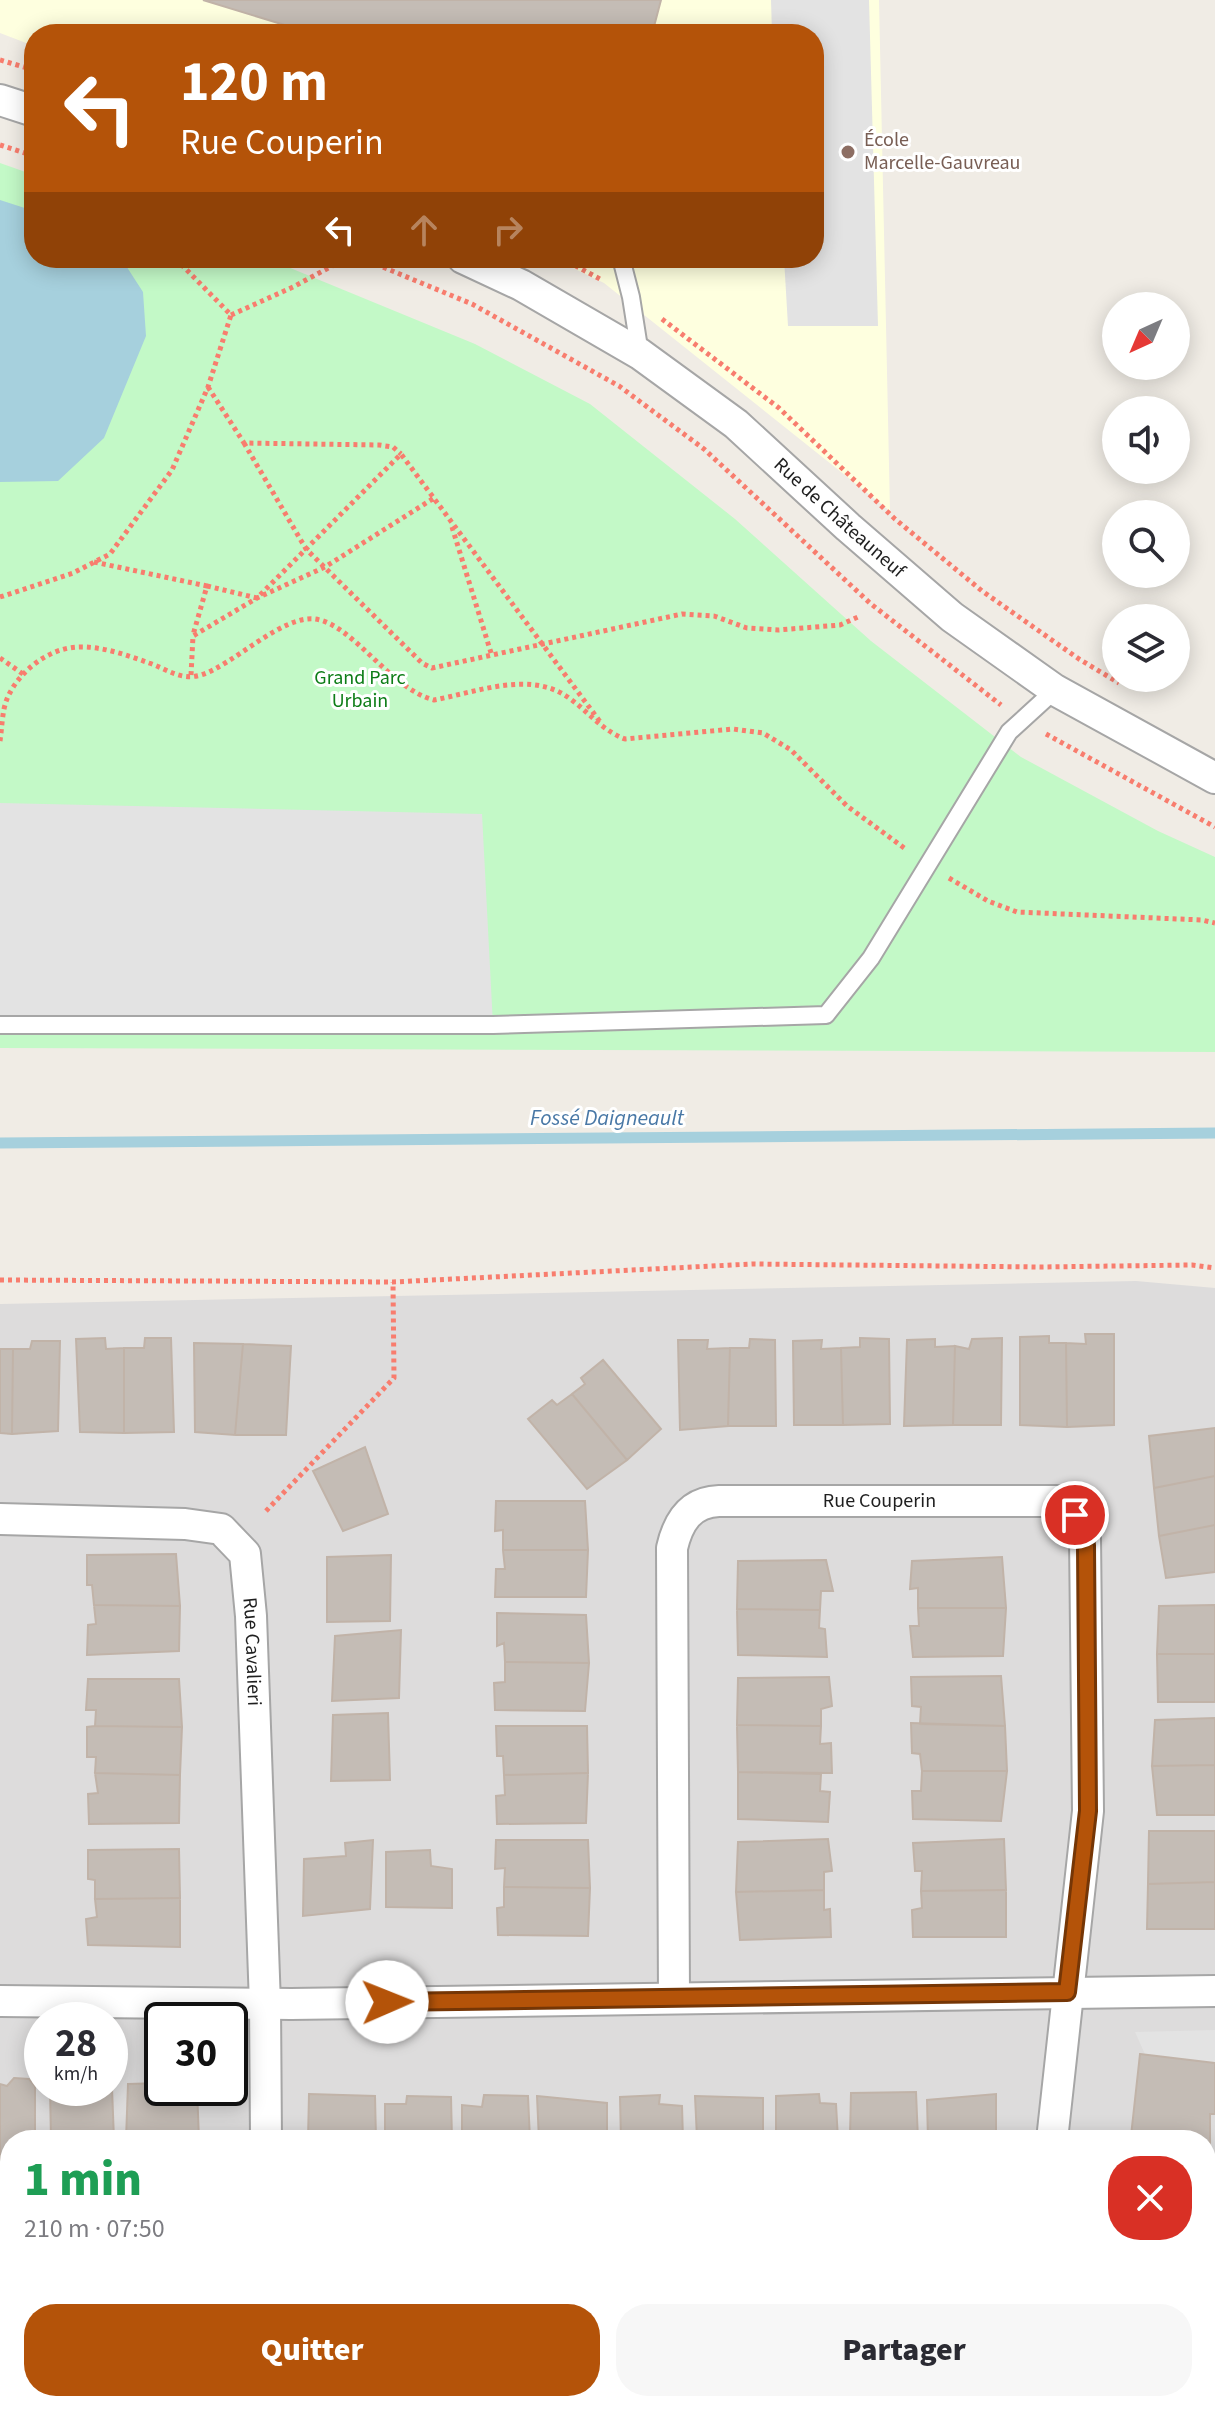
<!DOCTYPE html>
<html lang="fr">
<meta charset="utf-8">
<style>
body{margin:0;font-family:"Source Sans 3",sans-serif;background:#f7f7f7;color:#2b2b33;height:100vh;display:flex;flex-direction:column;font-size:30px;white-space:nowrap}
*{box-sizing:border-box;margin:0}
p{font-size:26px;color:#7c7c81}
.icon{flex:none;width:44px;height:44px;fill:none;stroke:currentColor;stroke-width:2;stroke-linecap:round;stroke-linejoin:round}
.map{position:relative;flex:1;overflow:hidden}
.side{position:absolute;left:0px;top:2130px;width:1216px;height:282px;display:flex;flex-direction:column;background:#fff;border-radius:32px 32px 0 0;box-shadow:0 4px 20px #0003}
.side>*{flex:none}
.banner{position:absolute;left:24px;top:24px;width:800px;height:244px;border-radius:32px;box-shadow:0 4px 20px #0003;background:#b45309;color:#fff;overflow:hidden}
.needle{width:52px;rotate:224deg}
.buttons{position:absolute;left:1102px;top:292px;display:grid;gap:16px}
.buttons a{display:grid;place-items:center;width:88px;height:88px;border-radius:50%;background:#fff;box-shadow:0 4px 20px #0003;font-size:40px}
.speed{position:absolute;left:24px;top:2002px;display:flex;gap:16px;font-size:40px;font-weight:700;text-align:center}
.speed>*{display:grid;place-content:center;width:104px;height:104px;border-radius:50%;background:#fff;box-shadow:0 4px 20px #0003;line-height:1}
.speed small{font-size:20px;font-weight:400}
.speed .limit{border:4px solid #111;border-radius:12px;background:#fff;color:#111}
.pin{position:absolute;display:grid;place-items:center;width:68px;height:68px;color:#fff;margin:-34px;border:4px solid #fff;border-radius:50%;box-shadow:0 2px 8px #0007}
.me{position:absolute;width:88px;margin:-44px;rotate:89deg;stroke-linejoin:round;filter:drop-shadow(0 0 6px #0008)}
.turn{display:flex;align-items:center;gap:28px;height:168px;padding:0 24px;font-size:36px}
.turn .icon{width:104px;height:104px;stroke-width:2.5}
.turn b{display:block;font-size:56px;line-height:68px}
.lanes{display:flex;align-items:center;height:76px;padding:0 24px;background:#0003;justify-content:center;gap:40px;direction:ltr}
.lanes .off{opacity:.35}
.round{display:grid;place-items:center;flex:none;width:84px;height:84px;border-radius:32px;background:#f7f7f7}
.headline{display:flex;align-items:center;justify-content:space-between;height:136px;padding:0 24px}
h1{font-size:48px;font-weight:800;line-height:60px;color:#1e9e55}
.button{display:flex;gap:16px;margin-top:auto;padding:16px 24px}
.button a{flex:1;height:92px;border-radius:32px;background:#b45309;color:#fff;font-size:32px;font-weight:800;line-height:92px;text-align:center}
.button a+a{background:#f7f7f7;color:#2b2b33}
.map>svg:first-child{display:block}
.residential{fill:#dddcdc;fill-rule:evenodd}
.education{fill:#feffdf}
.park{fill:#c3f9c7}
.parking{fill:#e3e3e3}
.water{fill:#a6d0dd}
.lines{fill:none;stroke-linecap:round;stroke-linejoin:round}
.stream{stroke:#a6d0dd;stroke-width:11}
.building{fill:#c4bcb5;stroke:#c1b3a8;stroke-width:2}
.service-casing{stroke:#a6a6a6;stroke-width:20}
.minor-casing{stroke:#a6a6a6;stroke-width:34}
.path{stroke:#f87d6e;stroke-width:5;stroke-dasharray:4 4;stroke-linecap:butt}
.service{stroke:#fff;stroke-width:16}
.minor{stroke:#fff;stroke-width:30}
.route-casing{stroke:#753606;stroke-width:20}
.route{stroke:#b45309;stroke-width:14}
.education-dot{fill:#8d6e63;stroke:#fff;stroke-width:3}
.labels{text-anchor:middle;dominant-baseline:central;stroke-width:6;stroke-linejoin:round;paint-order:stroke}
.education-label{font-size:20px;fill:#785e54;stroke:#fff;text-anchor:start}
.street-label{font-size:20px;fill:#1f1f1f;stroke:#fff}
.park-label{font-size:20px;fill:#0d7d17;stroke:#fff}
.water-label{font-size:22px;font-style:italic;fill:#4978a6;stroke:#fff}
</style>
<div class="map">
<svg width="1215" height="2411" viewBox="0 0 1215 2411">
<rect width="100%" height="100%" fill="#f0ece5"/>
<path class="residential" d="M1136 1281 1215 1288V2411H0V1304ZM42 2020H110V2088H42ZM162 2020H230V2088H162ZM10 2140H1206V2402H10Z"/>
<path class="education" d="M0 0H879L890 511 604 283 552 258H814V34H34V46L0 33Z"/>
<path class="park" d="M0 163 34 175V258H266L475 344 590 404 735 519 871 641 1021 757 1158 831 1215 857V1052L0 1048Z"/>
<path class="parking" d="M771 0H869L878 326H788L784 258H814V34H772Z
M0 803 482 814 493 1025 0 1029Z
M1215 2030V2066L1149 2063 1135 2032Z"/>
<path class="water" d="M0 200 34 211V258H121L143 292 146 336 104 438 58 481 0 482Z"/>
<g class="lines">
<path class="stream" d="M0 1143 1215 1133"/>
</g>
<path class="building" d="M203 0H661L652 34H314Z
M1085 1334H1114V1425L1067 1427 1066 1343 1086 1344Z
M1049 1336V1343H1066L1067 1427 1020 1425V1337Z
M105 1338 106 1349 124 1348V1433L80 1432 76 1339Z
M145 1338H171L174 1432 124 1433V1348H144Z
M860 1338 889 1339 890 1424 843 1425 841 1348 860 1347Z
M1002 1338 1001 1425H953L955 1346 969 1349 972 1339Z
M750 1339 775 1340 776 1426H728L730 1348H749Z
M935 1339V1347L955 1346 953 1425 904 1426 907 1340Z
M678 1340H708L707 1349 730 1348 728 1426 680 1430Z
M822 1340 821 1349 841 1348 843 1425H794L793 1341Z
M32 1341H60L58 1431 12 1434 13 1349H30Z
M194 1343 243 1344 235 1435 195 1432Z
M243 1344 291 1346 286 1435H235Z
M0 1349H13L12 1434 0 1433Z
M603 1360 661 1429 627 1460 572 1394 585 1384 581 1378Z
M572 1394 627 1460 587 1489 528 1419 552 1400 557 1405Z
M1215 1428V1476L1154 1488 1149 1436Z
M365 1447 388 1514 343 1531 313 1471Z
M1215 1476V1525L1159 1536 1154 1488Z
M496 1501H585L588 1550H503V1530L495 1531Z
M1215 1525V1572L1166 1578 1159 1536Z
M503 1550H588L586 1597H495L496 1569H505Z
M176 1554 180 1606 94 1605 92 1585H87V1555Z
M391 1555 390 1621 327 1622V1557Z
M1002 1557 1006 1608H918V1588L910 1589 912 1561Z
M826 1560 833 1591H821L820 1610 737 1609 738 1561Z
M94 1605 180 1606 179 1651 87 1655 88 1625 96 1624Z
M1215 1605V1654H1157L1159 1606Z
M918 1608H1006L1003 1656 913 1657 910 1626H919Z
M737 1609 820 1610 819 1628 825 1629 827 1657 738 1655Z
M497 1613 586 1615 589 1663 505 1662 504 1643 497 1646Z
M401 1630 399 1698 332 1701 335 1636Z
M1157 1654H1215V1702H1158Z
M505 1662 589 1663 585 1711 495 1710 494 1683 505 1682Z
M1001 1676 1005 1726 920 1724 921 1707 912 1706 911 1677Z
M829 1677 832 1706 821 1709V1726L737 1725 738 1678Z
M88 1679H179L182 1727 95 1726 96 1710H86Z
M388 1713 390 1780 331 1781 333 1715Z
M1215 1718V1765L1152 1766 1155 1720Z
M911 1723 1005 1726 1007 1771H922L920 1754 912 1753Z
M737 1725 821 1726 820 1744 831 1743 832 1773 738 1772Z
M95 1726 182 1727 180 1775 95 1773 96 1757H87V1727Z
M496 1726H587L588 1773 504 1775 503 1756H497Z
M1215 1765V1815H1157L1152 1766Z
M922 1771H1007L1001 1821 913 1819 912 1791H921Z
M738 1772 821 1774 820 1791 830 1792 828 1822 738 1819Z
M95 1773 180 1775 179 1823 89 1824 88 1794 98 1793Z
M588 1773 586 1823 497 1824 496 1796 505 1795 504 1775Z
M1149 1831H1215V1882L1148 1884Z
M828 1839 832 1871 824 1872V1890L736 1892 738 1842Z
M1004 1839 1006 1890 921 1891 922 1871H915L913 1843Z
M373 1840 370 1909 303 1916 304 1859 346 1856 345 1843Z
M496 1840H588L590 1888 504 1887 505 1868 495 1869Z
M179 1849 180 1898 95 1899V1880L88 1879V1850Z
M430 1850 431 1866 452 1869V1908L386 1907V1852Z
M1215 1882V1929H1147L1148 1884Z
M504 1887 590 1888 588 1936 498 1935 497 1908 504 1907Z
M824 1890V1910L830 1909 831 1937 740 1940 736 1892Z
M1006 1890V1937H913L912 1910 922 1908 921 1891Z
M180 1898V1947L88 1945 86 1919 97 1917 95 1899Z
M1140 2054 1215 2063V2114H1210V2145L1206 2144V2140L1131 2136Z
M14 2078 29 2079 35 2086V2140H10V2167H0V2084L7 2086Z
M162 2083V2088H197L199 2140H126L128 2084Z
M50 2088H112L114 2140H51Z
M916 2092 918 2140H871L870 2135 850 2136 851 2093Z
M309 2094 375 2096 376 2140H308Z
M819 2094 820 2103 836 2104 838 2140H776V2096Z
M996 2094V2140H928L927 2100Z
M484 2095 528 2096 530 2140H462V2105L482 2107Z
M660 2095 659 2104 682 2106 683 2140H621L620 2097Z
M407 2096 451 2097 452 2140H385V2104H406Z
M537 2096 607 2103V2140H539Z
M695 2096 763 2098V2140L697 2138Z
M0 2279 10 2280V2334H0Z
M332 2402H402L403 2411H333Z
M538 2402H628L626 2411H536Z
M1099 2402H1180L1178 2411H1098Z"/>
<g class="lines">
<g class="service-casing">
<path id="service" d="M621 258 631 297 640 354
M0 1025H493L826 1015 871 958 1009 732 1055 690"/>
</g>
<g class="minor-casing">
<g id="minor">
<path d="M0 100 34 111"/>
<path id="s1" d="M463 258 521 285 640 354 736 424 848 527 952 617 1055 690 1215 778"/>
<path id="s2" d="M0 1519 185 1524 221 1529 245 1554 251 1616 265 2004 266 2140"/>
<path id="s3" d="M674 1997 672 1548C678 1522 690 1502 719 1501H1056C1071 1507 1083 1521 1085 1537L1088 1811 1052 2140"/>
<path d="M0 2001 291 2004 1215 1991"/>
<path d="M266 2402V2411"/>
<path d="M829 2402 1006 2411"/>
<path d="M705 2411 716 2402"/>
</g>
</g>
<path class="path" d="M652 31 659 34
M0 60 34 70
M0 145 34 156
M361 258 472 304 619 386 704 449 871 604 1001 705
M561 258 600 279
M231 315 293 287 332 266 334 258
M662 319 779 408 895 519 982 591 1079 659 1119 683
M208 387 244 443 379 445 393 447 401 454
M244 443 306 549 422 663 432 668 682 614 714 616 747 628 778 630 840 625 858 617
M452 527 492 656
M94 562 207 586 193 635
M207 586 257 598 401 454 601 723
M0 597 73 573 110 554 172 470 208 387 231 315 175 258
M0 658 23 674
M191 675 193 636 257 598 325 567 434 498
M1046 734 1215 827
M0 741C2 728 2 711 7 699 18 672 48 648 78 647 101 646 127 655 149 663 167 669 180 681 201 675 233 665 282 615 315 619 353 624 390 689 434 700 477 692 531 670 569 698 589 712 601 730 625 739L733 729 763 733 791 750 847 806 907 850
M949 878 988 901 1017 912 1202 920 1215 923
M0 1280 393 1282 752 1264 1040 1267 1192 1265 1215 1268
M266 1511 394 1378 393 1282"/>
<use href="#service" class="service"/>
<use href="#minor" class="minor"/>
</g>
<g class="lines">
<g class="route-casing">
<path id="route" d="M387 2002 1067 1992 1088 1811 1086 1546 1084 1529 1075 1515"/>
</g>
<use href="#route" class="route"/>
</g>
<circle class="education-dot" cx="848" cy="152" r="8"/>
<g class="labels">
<g class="education-label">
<text x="864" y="140">École<tspan x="864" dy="23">Marcelle-Gauvreau</tspan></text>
</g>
<g class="street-label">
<text stroke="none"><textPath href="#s1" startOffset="460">Rue de Châteauneuf</textPath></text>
<text stroke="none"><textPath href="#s3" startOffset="682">Rue Couperin</textPath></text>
<text stroke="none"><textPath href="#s2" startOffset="354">Rue Cavalieri</textPath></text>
</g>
<g class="park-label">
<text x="360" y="678">Grand Parc<tspan x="360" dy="23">Urbain</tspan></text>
</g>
<g class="water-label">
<text x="607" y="1118">Fossé Daigneault</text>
</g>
</g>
</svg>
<div class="buttons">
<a><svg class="needle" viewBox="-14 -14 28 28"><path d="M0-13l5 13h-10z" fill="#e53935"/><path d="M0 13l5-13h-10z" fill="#7c7c81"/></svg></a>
<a><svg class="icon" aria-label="sound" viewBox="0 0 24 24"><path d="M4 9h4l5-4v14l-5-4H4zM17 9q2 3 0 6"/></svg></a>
<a><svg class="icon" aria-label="search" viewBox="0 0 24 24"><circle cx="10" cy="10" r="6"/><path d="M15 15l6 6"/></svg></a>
<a><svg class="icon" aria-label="layers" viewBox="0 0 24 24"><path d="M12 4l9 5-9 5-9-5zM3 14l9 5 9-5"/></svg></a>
</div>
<div class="speed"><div>28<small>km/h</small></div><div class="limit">30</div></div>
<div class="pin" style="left:1075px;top:1515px;background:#d93025"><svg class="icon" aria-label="arrive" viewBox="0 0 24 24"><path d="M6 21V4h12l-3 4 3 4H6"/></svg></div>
<svg class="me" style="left:387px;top:2002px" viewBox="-20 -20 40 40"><circle r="19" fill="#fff"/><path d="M0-13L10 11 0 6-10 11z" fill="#b45309"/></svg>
<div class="banner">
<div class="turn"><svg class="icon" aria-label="left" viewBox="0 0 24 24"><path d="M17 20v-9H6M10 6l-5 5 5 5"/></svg><div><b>120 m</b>Rue Couperin</div></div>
<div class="lanes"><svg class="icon" aria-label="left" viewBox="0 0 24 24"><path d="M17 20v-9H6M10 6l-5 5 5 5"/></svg><svg class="icon off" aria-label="ahead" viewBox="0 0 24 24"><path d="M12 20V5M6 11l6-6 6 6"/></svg><svg class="icon off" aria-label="right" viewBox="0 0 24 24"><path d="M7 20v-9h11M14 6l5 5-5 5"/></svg></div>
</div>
<section class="side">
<div class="headline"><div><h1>1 min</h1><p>210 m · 07:50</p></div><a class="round" style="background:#d93025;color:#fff"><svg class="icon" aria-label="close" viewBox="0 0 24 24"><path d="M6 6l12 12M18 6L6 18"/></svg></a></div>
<div class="button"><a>Quitter</a><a>Partager</a></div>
</section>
</div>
